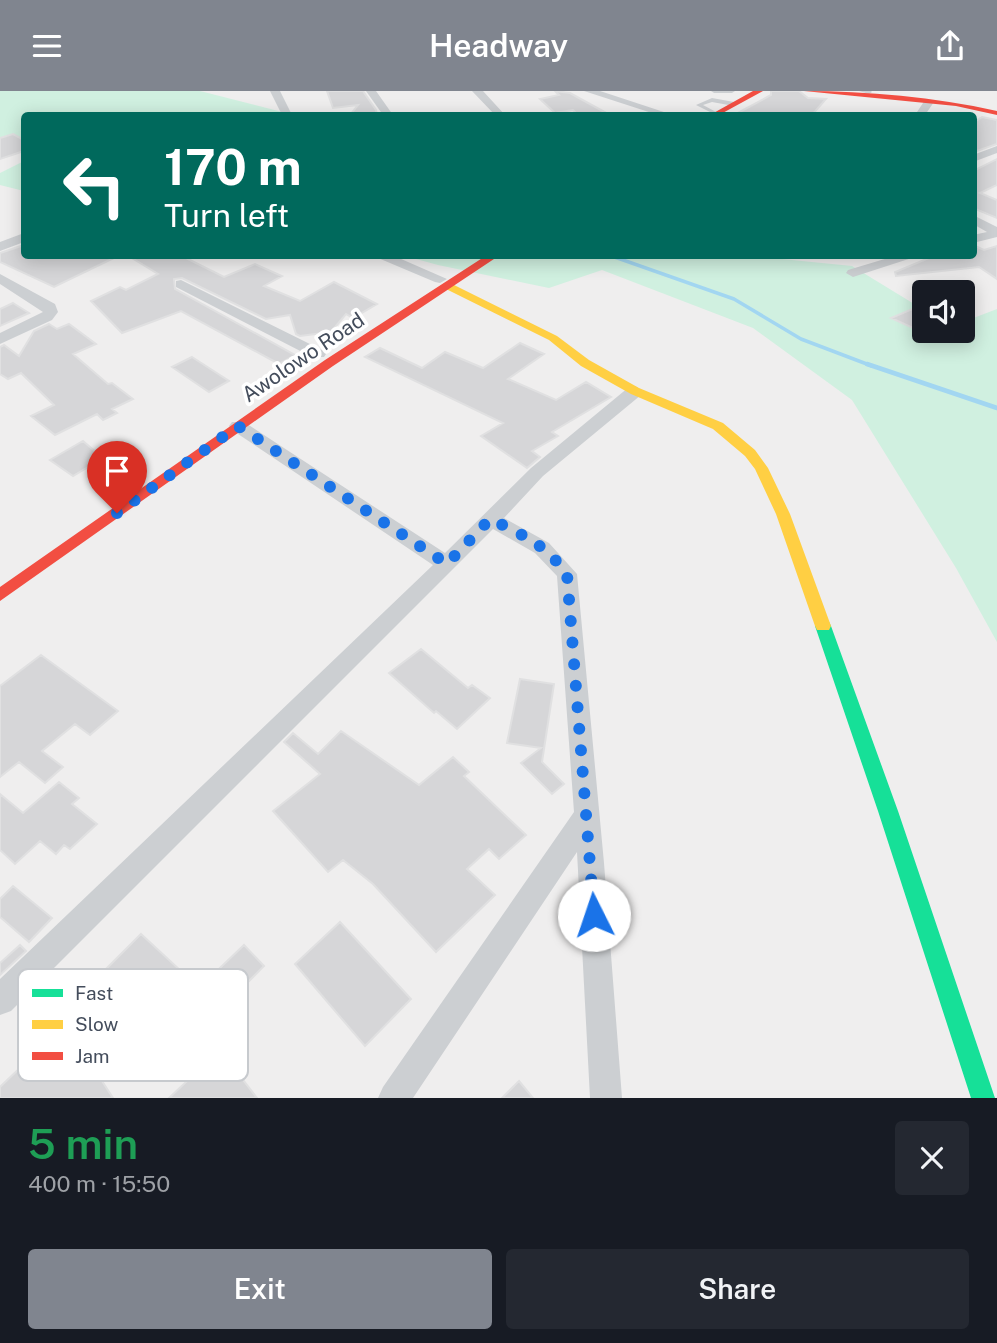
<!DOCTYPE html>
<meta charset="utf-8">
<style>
body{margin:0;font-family:"Public Sans",sans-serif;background:#242831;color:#f1f3f6;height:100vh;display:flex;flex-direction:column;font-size:26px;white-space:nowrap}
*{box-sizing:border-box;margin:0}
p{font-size:23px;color:#9ea1a6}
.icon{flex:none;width:38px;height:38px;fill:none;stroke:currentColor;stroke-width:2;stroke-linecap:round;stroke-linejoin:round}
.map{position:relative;height:1007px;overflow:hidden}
.drawer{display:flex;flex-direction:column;background:#171b24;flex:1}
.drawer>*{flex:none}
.hud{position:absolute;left:21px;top:21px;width:956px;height:147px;border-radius:7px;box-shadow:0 4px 18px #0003;background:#00695c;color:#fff;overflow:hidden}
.tools{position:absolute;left:912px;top:189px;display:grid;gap:14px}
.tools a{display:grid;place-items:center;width:63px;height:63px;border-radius:7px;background:#171b24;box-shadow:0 4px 18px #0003;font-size:35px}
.pin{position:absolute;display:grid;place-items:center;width:60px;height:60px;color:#fff;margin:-72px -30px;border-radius:50% 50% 50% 0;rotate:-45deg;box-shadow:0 0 7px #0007}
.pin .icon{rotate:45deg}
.me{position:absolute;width:77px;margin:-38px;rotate:356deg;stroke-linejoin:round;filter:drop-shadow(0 0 5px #0008)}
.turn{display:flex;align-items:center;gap:24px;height:147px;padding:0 28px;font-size:32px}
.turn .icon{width:91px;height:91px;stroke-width:2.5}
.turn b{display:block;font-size:49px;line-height:60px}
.round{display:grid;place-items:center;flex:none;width:74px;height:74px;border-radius:7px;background:#242831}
.overview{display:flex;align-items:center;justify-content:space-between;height:119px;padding:0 28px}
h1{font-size:42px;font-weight:600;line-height:52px;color:#1e9e55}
.cta{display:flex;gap:14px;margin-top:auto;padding:14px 28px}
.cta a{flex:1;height:80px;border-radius:7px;background:#80858f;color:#fff;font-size:28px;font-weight:600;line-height:80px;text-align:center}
.cta a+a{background:#242831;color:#f1f3f6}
header{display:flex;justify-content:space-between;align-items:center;height:91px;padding:0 28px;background:#80858f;color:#fff;font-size:32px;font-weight:600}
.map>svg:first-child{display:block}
.green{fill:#d0f0e0}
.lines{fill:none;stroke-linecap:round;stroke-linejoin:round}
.stream-far1{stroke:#a2d6f1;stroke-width:3.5}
.stream{stroke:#a2d6f1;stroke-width:4.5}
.building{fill:#d6d6d8;stroke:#e0e0e1;stroke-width:2}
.lane{fill:#cccfd2;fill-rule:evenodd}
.street{fill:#cccfd2;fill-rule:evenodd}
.fast{fill:#16e098;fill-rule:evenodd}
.slow{fill:#ffcf43;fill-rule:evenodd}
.jam{fill:#f24e42;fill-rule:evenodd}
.route{stroke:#1a73e8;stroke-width:12;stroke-dasharray:0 21.6}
.labels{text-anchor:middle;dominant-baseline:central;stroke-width:7;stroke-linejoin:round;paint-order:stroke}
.street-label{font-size:21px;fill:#444d5c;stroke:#fff}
.key{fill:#fff;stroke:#c7cace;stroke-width:2}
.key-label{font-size:19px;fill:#444d5c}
</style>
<header><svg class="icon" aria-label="menu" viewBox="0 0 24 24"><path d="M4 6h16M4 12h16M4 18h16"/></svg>Headway<svg class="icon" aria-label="share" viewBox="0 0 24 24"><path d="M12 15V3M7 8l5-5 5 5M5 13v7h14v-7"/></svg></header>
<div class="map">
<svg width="997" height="1007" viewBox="0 0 997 1007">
<rect width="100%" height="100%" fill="#efeeee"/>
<path class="green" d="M0 0H200L294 24H24V54L0 47Z
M24 70V100L0 94V82Z
M405 165H753L852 175 924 219V240H962L963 231 997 218V551L956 477 852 309 753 237 602 179 549 197 438 174Z"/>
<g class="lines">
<path class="stream-far1" d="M609 164 734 208 801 248 872 275"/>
<path class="stream" d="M867 273 997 317"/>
</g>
<path class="building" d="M327 0H363L376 19 377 24H350L358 14 333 17Z
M555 0 570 2 610 24H578L573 19 555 22 540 8 559 4Z
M771 0H799L808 7 826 8 812 24H734L771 4Z
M982 26 997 29V53L977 60 973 58V32Z
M13 43 24 49V60L0 68V47Z
M997 68V94L980 102 997 109V127L973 117V80Z
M24 154V164H120L54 196 0 171V162Z
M973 154 984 159 997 155V188L979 176 896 185 895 181 936 164H973Z
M127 164H180L224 186 255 173 282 185 264 195 300 210 334 191 377 213 353 227 346 223 331 241 300 245 296 243 290 224 266 228 182 187 174 188 175 198 295 264 279 273 181 220 122 242 91 210 120 196 126 199 158 183Z
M13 212 29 222 0 235V218Z
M917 216 924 219V242L891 227Z
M49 233 57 238 69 233 96 253 73 263 108 293 112 292 133 308 112 318 117 322 103 329 97 323 55 344 31 325 54 314 21 282 8 288 0 283V256L4 254 19 265 34 240Z
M520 252 544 263 508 288 556 309 586 291 611 306 552 341 558 345 532 360 540 366 527 377 481 345 503 332 365 266 380 257 422 277 445 261 483 277Z
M192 266 229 290 209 301 172 276Z
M83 350 103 367 73 385 50 369Z
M421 558 468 597 472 594 490 607 457 638 436 620 434 622 389 582Z
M41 564 118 620 90 644 75 633 42 660 63 676 45 692 19 671 0 686V595Z
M520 588 554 593 542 671 564 693 552 703 521 672 541 657 507 652Z
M341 640 419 694 453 666 469 681 464 685 526 744 499 768 489 758 467 778 495 804 436 861 373 793 343 769 328 781 273 720 320 683 284 651 293 642 318 663Z
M59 691 79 707 72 713 97 733 70 758 64 754 56 763 40 750 15 773 0 759V703L23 722Z
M13 795 52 827 29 851 0 826V808Z
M340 831 411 908 365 955 295 873Z
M141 843 181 880 138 925 120 908 73 945 113 1007H0V996L23 974 19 966 80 917 66 892 81 881 89 895Z
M20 854 26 860 0 884V872Z
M244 854 264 875 221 918 201 895Z
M220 959 257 1007H169Z
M519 990 533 1007H502Z"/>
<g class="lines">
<path class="lane" d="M711 0H735L732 2H714Z
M859 0H871L872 1 869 3Z
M712 7 734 11 737 13 734 15 712 11 703 14 718 22 716 24 696 14Z"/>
<path class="street" d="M270 0H280L292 24H282Z
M366 0H376L393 24H383Z
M472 0H483L505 24H495Z
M584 0H600L673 24H658Z
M925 9 934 11 925 24H915Z
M997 55V62L973 71V64Z
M973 124 997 136V146L973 152V144L987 141 973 133Z
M24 142V151L0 160V151Z
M371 164H392L447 188 440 192 435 191Z
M898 164H921L853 186 846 182 848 179Z
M0 183 55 213 58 221 52 229 0 253V242L43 221 0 193Z
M181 189 324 260 326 263 324 266H312L176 196V190Z
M635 295 643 300 641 304 543 385 504 427 549 452 577 483 604 772 622 1007H590L577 761 413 1007H378L383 996 574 721 557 485 535 462 493 438 11 920 0 924V888L433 474 232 339 229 335 232 331H244L445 462 531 377 629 296Z"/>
<path class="fast" d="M823 529 829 531 831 535 898 720 995 1007H971L878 720 815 535 817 531Z"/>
<path class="slow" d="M444 193H452L557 245 589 269 639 297 723 332 755 359 768 377 790 423 831 535 829 539H817L815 535 776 423 755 378 745 365 713 338 631 303 581 275 549 249 444 197Z"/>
<path class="jam" d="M753 0H763L719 24H710Z
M804 0C868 0 934 6 997 20V24L956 15Z
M487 164H500L333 275 0 510V496L325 269Z"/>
</g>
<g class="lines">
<path class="route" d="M117 422 238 335 447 473 490 428C523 444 545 453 567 483L594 824"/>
</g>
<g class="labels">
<g class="street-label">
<text transform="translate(303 266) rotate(-34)">Awolowo Road</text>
</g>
</g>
<rect x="18" y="878" width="230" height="112" rx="10" class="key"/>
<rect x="32" y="898" width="31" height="8" fill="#16e098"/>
<rect x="32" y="929" width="31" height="9" fill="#ffcf43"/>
<rect x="32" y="961" width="31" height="8" fill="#f24e42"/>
<g class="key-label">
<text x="75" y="909">Fast</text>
<text x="75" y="940">Slow</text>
<text x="75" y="972">Jam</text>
</g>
</svg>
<div class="tools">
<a><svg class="icon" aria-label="sound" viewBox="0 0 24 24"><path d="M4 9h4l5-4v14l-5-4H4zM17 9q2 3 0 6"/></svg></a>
</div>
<div class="pin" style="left:117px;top:422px;background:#d93025"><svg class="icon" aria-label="arrive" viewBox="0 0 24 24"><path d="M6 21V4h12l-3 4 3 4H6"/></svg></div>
<svg class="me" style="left:594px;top:824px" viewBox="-20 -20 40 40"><circle r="19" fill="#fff"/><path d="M0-13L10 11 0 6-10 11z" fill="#1a73e8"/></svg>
<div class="hud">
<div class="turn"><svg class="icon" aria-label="left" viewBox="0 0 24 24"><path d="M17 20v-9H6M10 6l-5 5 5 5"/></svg><div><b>170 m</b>Turn left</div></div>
</div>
</div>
<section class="drawer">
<div class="overview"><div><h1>5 min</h1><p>400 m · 15:50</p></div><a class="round"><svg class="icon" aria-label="close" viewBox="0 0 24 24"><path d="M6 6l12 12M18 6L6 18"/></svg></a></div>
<div class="cta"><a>Exit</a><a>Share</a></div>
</section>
